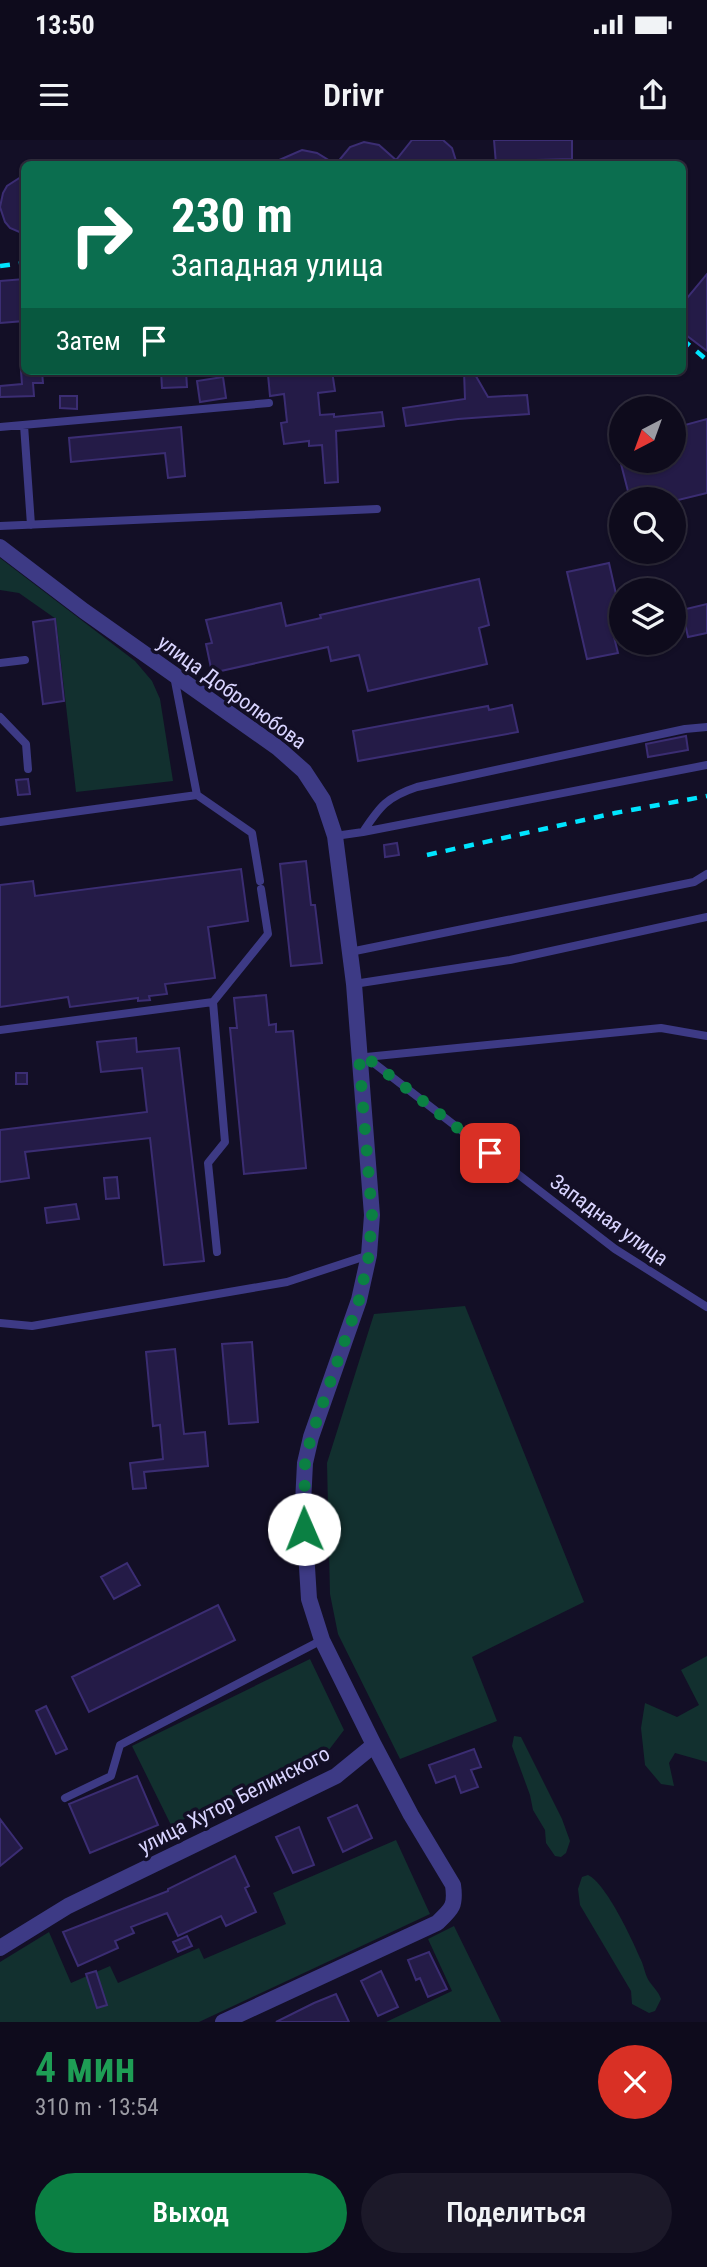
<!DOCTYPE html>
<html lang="ru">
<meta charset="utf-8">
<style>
body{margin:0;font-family:"Roboto Condensed",sans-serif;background:#1c1929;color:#f1f3f6;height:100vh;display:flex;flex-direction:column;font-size:26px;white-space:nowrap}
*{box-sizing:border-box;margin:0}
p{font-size:23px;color:#9b9ba3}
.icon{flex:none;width:38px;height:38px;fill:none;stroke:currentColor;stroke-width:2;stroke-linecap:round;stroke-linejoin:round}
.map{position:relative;height:1882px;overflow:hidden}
.drawer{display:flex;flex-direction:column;background:#0e0b1c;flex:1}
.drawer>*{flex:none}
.guide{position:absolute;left:21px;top:21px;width:665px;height:214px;border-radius:10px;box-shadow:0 2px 5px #0004,0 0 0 2px #2e2b3b;background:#0b6e4f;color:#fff;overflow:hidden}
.needle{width:46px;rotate:221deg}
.tools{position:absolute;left:609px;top:256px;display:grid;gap:14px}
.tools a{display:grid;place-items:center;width:77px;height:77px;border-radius:50%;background:#0e0b1c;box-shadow:0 2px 5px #0004,0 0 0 2px #2e2b3b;font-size:35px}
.pin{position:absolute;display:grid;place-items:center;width:60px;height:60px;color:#fff;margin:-30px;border-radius:14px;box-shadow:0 4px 10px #0006}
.me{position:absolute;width:77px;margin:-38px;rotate:359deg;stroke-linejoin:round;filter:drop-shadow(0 0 5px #0008)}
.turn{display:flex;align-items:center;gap:24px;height:147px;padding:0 35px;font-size:32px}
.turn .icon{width:91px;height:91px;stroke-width:2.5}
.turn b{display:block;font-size:49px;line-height:60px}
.then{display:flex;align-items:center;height:66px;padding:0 35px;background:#0003;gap:14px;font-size:26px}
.round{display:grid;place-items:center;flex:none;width:74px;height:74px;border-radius:37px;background:#1c1929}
.headline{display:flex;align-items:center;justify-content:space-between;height:119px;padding:0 35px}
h1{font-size:42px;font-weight:600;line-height:52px;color:#1e9e55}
.button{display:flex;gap:14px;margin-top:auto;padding:14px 35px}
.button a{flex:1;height:80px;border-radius:42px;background:#0b8043;color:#fff;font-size:28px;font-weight:600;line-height:80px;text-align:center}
.button a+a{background:#1c1929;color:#f1f3f6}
.status{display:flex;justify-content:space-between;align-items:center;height:49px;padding:0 35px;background:#0e0b1c;direction:ltr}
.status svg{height:19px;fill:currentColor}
header{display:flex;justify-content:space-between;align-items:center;height:91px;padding:0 35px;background:#0e0b1c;font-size:32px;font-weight:600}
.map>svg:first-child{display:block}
.green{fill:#12302f}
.building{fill:#241b47;stroke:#3b2d73;stroke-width:2}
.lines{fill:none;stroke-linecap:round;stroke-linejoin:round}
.lane{stroke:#3d3a85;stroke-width:8}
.street{stroke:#3d3a85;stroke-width:16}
.rail{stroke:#00e5ff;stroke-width:4.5;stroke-dasharray:10 9;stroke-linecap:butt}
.route{stroke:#0b8043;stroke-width:12;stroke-dasharray:0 21.6}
.labels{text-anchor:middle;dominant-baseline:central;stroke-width:7;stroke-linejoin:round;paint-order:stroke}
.street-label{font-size:21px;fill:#d9d4ff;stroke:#130f26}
</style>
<div class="status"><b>13:50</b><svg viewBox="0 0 49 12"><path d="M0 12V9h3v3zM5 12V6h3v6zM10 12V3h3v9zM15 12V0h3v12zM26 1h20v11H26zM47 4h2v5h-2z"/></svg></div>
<header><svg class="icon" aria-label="menu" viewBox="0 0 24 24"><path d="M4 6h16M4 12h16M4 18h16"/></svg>Drivr<svg class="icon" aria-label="share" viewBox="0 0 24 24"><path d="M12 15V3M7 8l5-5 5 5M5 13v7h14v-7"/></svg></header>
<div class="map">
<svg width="707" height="1882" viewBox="0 0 707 1882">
<rect width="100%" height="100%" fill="#130f26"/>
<path class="green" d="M0 418 135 521 152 541 160 559 173 641 76 652 56 479 19 453 0 450Z
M465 1166 584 1462 472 1517 497 1581 400 1619 338 1494 330 1454 327 1323 374 1174Z
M707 1516V1622L675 1613 669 1623 674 1646 661 1644 645 1625 641 1588 645 1563 677 1577 699 1565 681 1530Z
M310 1519 344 1590 322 1619 171 1685 132 1606Z
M514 1596 521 1597 562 1679 570 1701 566 1713 561 1717 555 1716 546 1703 545 1690 533 1670 530 1655 512 1606Z
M396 1700 430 1774 199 1882H0V1822L49 1792 71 1843 110 1826 118 1843 199 1808 204 1819 286 1784 273 1753Z
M588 1735C606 1743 633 1801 641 1820 644 1826 645 1835 649 1841 654 1848 658 1851 661 1859L655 1871 649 1873 632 1864 631 1851 580 1765 578 1749 582 1737Z
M454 1786 501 1882H386L452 1851 428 1799Z"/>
<path class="building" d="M412 0H443L452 8 457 24H336L350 7 364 2 379 5 396 20Z
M494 0H572V19L536 20V24H496Z
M302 10 317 13 335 24H270Z
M24 35V94L10 88 5 82 0 67 3 53 7 46Z
M707 134V211L682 192V164Z
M24 139V181L0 183V141Z
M21 231 42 232 43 243H33L34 256 0 257V246L22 244Z
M161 231H186L187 247 162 248Z
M303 231H332L335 251 318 253 320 275 334 274V277L382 272 384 286 336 291 338 342 325 343 322 305 309 306V301L284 304 281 283 287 282 284 254 270 256 268 235Z
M464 231H473L488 257 527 255 529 274 458 279 406 286 403 268 465 259Z
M223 237 226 258 200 262 197 241Z
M60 256H77V269L60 268Z
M707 279V353L674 361V359H630L620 320H674V288Z
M181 287 185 336 168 338 165 313 71 322 69 298Z
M609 423 621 476V495L614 497 618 513 587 519 567 432Z
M479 439 489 485 479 488 487 524 368 551 359 515 331 521 328 507 212 533 206 504 212 503 206 480 281 463 286 486 321 478 320 475Z
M707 464V493L688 497 682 470Z
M55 479 64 561 43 564 33 482Z
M512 565 518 592 358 621 353 591 488 566 489 570Z
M686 596 688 610 648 617 646 604Z
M28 639 30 654 18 655 16 640Z
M397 703 399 715 385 717 384 705Z
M306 721 311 765H315L322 823 291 826 280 724Z
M241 729 248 781 208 787 215 838 165 844 167 854 149 856 150 860 138 861V858L70 867 68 857 0 867V745L33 741 35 756Z
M266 855 269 885 276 884V892L293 891 306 1028 244 1034 230 888H237L234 858Z
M136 898 137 912 179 908 204 1121 164 1125 150 998 25 1012 29 1038 0 1042V990L147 972 142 928 101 932 97 902Z
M16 933H27V944H16Z
M117 1037 119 1058 106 1059 104 1038Z
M76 1064 79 1079 47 1083 45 1068Z
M252 1202 258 1282 229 1284 222 1204Z
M175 1209 184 1294 205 1292 208 1326 144 1332 146 1348 133 1349 130 1323 163 1319 160 1285 153 1286 146 1212Z
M127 1423 140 1445 114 1459 101 1437Z
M218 1465 235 1500 89 1572 72 1537Z
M46 1566 67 1609 56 1614 36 1571Z
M474 1609 481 1627 471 1630 478 1647 461 1653 455 1636 436 1643 429 1625Z
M137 1636 158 1685 90 1713 69 1664Z
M357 1665 372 1698 343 1712 328 1678Z
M0 1679 22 1708 0 1726Z
M299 1687 314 1725 293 1733 276 1697Z
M235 1716 249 1746 245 1748 256 1772 226 1786 221 1776 178 1796 167 1773 131 1787 134 1793 115 1801 118 1808 78 1826 63 1792 168 1751V1749Z
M187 1796 192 1806 178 1812 173 1802Z
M429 1812 447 1849 428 1857 420 1838 416 1840 408 1820Z
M96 1831 107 1865 97 1868 86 1834Z
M381 1831 398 1867 378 1876 361 1841Z
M336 1854 349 1882H276L314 1863Z"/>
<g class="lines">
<path class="lane" d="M24 285 31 385
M0 287 269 263
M0 386 377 369
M0 523 25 520
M0 577 26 604 28 629
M197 655 252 693 260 741
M0 682 197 655 174 536
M363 692 707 625
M335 696 363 692C380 666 387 657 417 647L685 589 707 587
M350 812 694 742 707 734
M354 844 510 820 707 777
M213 862 225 1002 208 1023 217 1112
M0 890 213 862 268 794 261 749
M359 917H366L615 1109 707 1167
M366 917 661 888 707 896
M0 1183 32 1186 287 1142 369 1115
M65 1658 111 1636 120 1605 322 1500"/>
<path class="street" d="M0 407 84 471 278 608 304 631 323 660 335 696 354 844 372 1075 369 1115 359 1160 311 1297 305 1323 303 1363 309 1459 322 1500 374 1605 336 1636 68 1766 0 1808
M223 1882 437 1783C452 1769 456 1766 453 1745L411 1675 374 1605"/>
<path class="rail" d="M0 126 24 123
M682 199 707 220
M427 715 615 673 707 656"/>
</g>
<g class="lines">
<path class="route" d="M304 1389 305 1323 311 1297 359 1160 369 1115 372 1075 359 917H366L490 1013"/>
</g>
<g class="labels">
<g class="street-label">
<text transform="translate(232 552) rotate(36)">улица Добролюбова</text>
<text transform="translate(609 1080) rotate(36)">Западная улица</text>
<text transform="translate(234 1660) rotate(-27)">улица Хутор Белинского</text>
</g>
</g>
</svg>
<div class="tools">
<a><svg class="needle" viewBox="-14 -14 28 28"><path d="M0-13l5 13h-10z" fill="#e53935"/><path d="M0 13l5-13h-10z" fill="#9b9ba3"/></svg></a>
<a><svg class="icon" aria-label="search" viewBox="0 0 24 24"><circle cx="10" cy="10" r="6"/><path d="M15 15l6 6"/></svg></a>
<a><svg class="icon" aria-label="layers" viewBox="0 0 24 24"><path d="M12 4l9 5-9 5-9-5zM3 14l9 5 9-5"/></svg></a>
</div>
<div class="pin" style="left:490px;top:1013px;background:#d93025"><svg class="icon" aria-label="arrive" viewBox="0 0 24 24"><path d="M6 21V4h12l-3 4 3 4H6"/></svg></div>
<svg class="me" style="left:304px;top:1389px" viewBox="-20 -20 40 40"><circle r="19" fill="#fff"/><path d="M0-13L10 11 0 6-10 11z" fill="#0b8043"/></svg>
<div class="guide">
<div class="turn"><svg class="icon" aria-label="right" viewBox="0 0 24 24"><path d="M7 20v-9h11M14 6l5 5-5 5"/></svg><div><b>230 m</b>Западная улица</div></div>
<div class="then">Затем<svg class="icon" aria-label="arrive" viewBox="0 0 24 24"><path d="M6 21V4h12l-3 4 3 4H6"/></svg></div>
</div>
</div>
<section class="drawer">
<div class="headline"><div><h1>4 мин</h1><p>310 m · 13:54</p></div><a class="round" style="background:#d93025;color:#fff"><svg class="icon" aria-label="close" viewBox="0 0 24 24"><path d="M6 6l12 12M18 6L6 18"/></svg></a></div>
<div class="button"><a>Выход</a><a>Поделиться</a></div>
</section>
